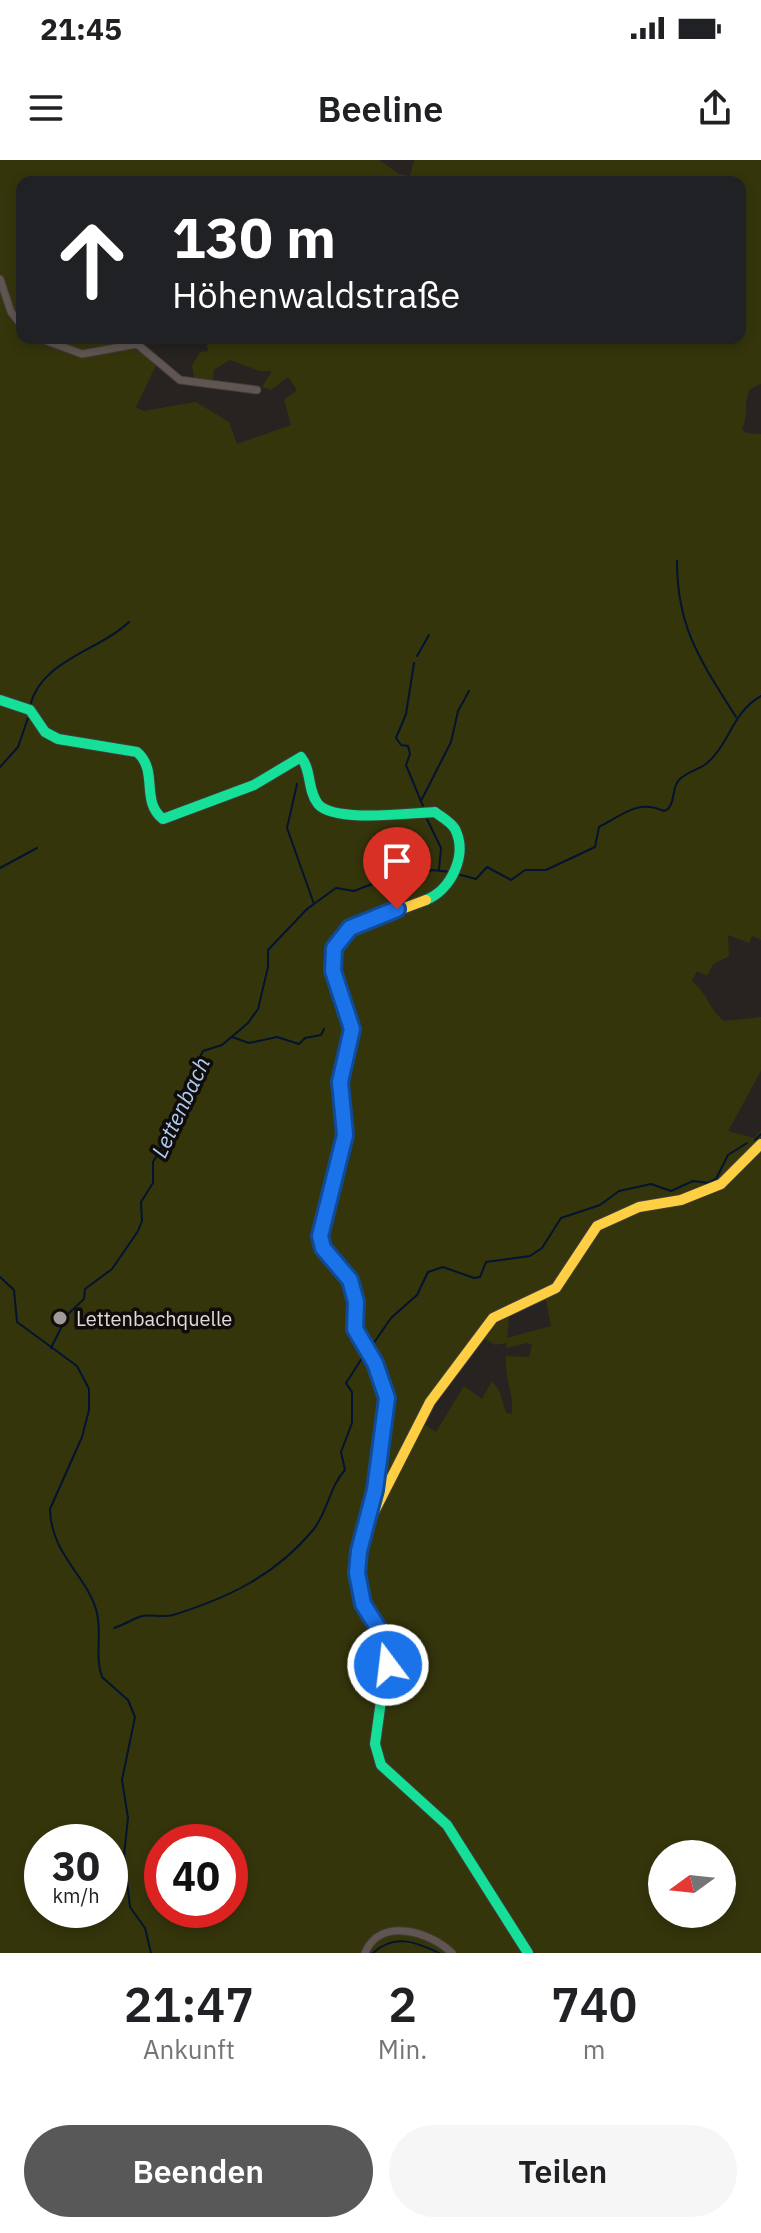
<!DOCTYPE html>
<html lang="de">
<meta charset="utf-8">
<style>
body{margin:0;font-family:"IBM Plex Sans",sans-serif;background:#f6f6f6;color:#202124;height:100vh;display:flex;flex-direction:column;font-size:30px;white-space:nowrap}
*{box-sizing:border-box;margin:0}
p{font-size:26px;color:#757577}
.icon{flex:none;width:44px;height:44px;fill:none;stroke:currentColor;stroke-width:2;stroke-linecap:round;stroke-linejoin:round}
.map{position:relative;height:1793px;overflow:hidden}
.panel{display:flex;flex-direction:column;background:#fff;flex:1}
.panel>*{flex:none}
.banner{position:absolute;left:16px;top:16px;width:730px;height:168px;border-radius:16px;box-shadow:0 4px 12px #0003;background:#202124;color:#fff;overflow:hidden}
.needle{width:52px;rotate:255deg}
.controls{position:absolute;left:648px;top:1680px;display:grid;gap:16px}
.controls a{display:grid;place-items:center;width:88px;height:88px;border-radius:50%;background:#fff;box-shadow:0 4px 12px #0003;font-size:40px}
.speed{position:absolute;left:24px;top:1664px;display:flex;gap:16px;font-size:40px;font-weight:700;text-align:center}
.speed>*{display:grid;place-content:center;width:104px;height:104px;border-radius:50%;background:#fff;box-shadow:0 4px 12px #0003;line-height:1}
.speed small{font-size:20px;font-weight:400}
.speed .limit{border:12px solid #d22;background:#fff;color:#111}
.pin{position:absolute;display:grid;place-items:center;width:68px;height:68px;color:#fff;margin:-82px -34px;border-radius:50% 50% 50% 0;rotate:-45deg;box-shadow:0 0 8px #0007}
.pin .icon{rotate:45deg}
.me{position:absolute;width:88px;margin:-44px;rotate:345deg;stroke-linejoin:round;filter:drop-shadow(0 0 6px #0008)}
.turn{display:flex;align-items:center;gap:28px;height:168px;padding:0 24px;font-size:36px}
.turn .icon{width:104px;height:104px;stroke-width:2.5}
.turn b{display:block;font-size:56px;line-height:68px}
.eta{display:flex;justify-content:space-evenly;align-items:center;height:136px;text-align:center}
.eta b{font-size:48px;font-weight:600;line-height:56px}
.cta{display:flex;gap:16px;margin-top:auto;padding:16px 24px}
.cta a{flex:1;height:92px;border-radius:48px;background:#595858;color:#fff;font-size:32px;font-weight:600;line-height:92px;text-align:center}
.cta a+a{background:#f6f6f6;color:#202124}
.status{display:flex;justify-content:space-between;align-items:center;height:56px;padding:0 40px;background:#fff;direction:ltr}
.status svg{height:22px;fill:currentColor}
header{display:flex;justify-content:space-between;align-items:center;height:104px;padding:0 24px;background:#fff;font-size:36px;font-weight:600}
.map>svg:first-child{display:block}
.green{fill:#35350c;fill-rule:evenodd}
.lines{fill:none;stroke-linecap:round;stroke-linejoin:round}
.stream{stroke:#031330;stroke-width:2}
.street-casing{stroke:#3f3d3b;stroke-width:9}
.fast-casing{stroke:#3f3d3b;stroke-width:12}
.slow-casing{stroke:#3f3d3b;stroke-width:12}
.street{stroke:#615551;stroke-width:7}
.fast{stroke:#16e098;stroke-width:10}
.slow{stroke:#ffcf43;stroke-width:10}
.route-casing{stroke:#114b97;stroke-width:20}
.route{stroke:#1a73e8;stroke-width:14}
.poi-dot{fill:#9f9b98;stroke:#0f0c0a;stroke-width:3}
.labels{text-anchor:middle;dominant-baseline:central;stroke-width:7;stroke-linejoin:round;paint-order:stroke}
.poi-label{font-size:20px;fill:#e0dbd8;stroke:#0f0c0a;text-anchor:start}
.water-label{font-size:22px;font-style:italic;fill:#aeccf2;stroke:#0f0c0a}
</style>
<div class="status"><b>21:45</b><svg viewBox="0 0 49 12"><path d="M0 12V9h3v3zM5 12V6h3v6zM10 12V3h3v9zM15 12V0h3v12zM26 1h20v11H26zM47 4h2v5h-2z"/></svg></div>
<header><svg class="icon" aria-label="menu" viewBox="0 0 24 24"><path d="M4 6h16M4 12h16M4 18h16"/></svg>Beeline<svg class="icon" aria-label="share" viewBox="0 0 24 24"><path d="M12 15V3M7 8l5-5 5 5M5 13v7h14v-7"/></svg></header>
<div class="map">
<svg width="761" height="1793" viewBox="0 0 761 1793">
<rect width="100%" height="100%" fill="#262320"/>
<path class="green" d="M0 0H379L399 14 410 16 414 0H761V224L750 229C743 242 749 255 742 269L746 273 761 274V780L752 776 749 783 728 775 729 796 713 804 707 816 697 811 692 821C706 831 708 848 724 861L761 857V911L728 971 754 978 761 970V1793H0ZM22 22H740V178H213L207 185 208 191 200 192 192 206 195 223 212 225 214 210 230 200 259 211H272L262 227 271 230 288 217 297 230 284 240 291 265 237 284 229 262 196 242 143 251 136 247 158 201 132 184 109 189 106 178H22ZM545 1136 551 1166 507 1178 510 1150ZM478 1174 495 1185 506 1183 507 1188 527 1183 532 1185 529 1197 506 1196C504 1216 514 1234 512 1254L506 1253 499 1230 492 1221 482 1239 464 1226 436 1272 420 1261ZM42 1682H110V1750H42ZM162 1682H230V1750H162ZM662 1694H722V1754H662Z"/>
<g class="lines">
<path class="stream" d="M677 401C677 469 701 501 736 557
M417 496 429 475
M414 503 406 554 396 578 401 585 408 586 410 594 406 605 423 646
M30 546C41 500 99 491 129 462
M0 607 18 587 28 558
M297 624 287 668 314 744
M422 639 451 582 458 551 469 531
M426 657 441 688 439 710
M0 708 37 688
M457 714 476 719 487 707 511 720 525 710H546L595 687 599 667C623 655 637 639 664 651L668 649C676 640 671 629 679 620 686 612 698 610 706 604 730 584 732 552 761 536
M232 877 249 883 277 877 299 884 305 878 321 875 324 869
M755 980 761 974
M0 1117 14 1130 17 1162 77 1206 89 1229V1250L82 1277 50 1349C51 1394 85 1414 96 1449 103 1472 94 1495 102 1517L128 1540 135 1557 122 1620 128 1658 124 1695 130 1747 145 1768 151 1793
M371 1187 391 1158 417 1135 428 1112 443 1107 474 1118 480 1117 486 1102 530 1096 542 1088 561 1058 600 1045 619 1031 651 1024 671 1031 693 1021 708 1023 716 1019 728 995 747 983
M51 1188 68 1154 84 1139 85 1129 112 1109 138 1071 142 1061 141 1042 153 1023V1002L166 980 178 940 203 891 222 885 248 863 258 849 268 807V790L307 749 336 728 354 731 372 724 387 727 432 710 451 712
M114 1468C124 1465 132 1459 142 1456 152 1454 163 1458 173 1455 228 1438 276 1415 313 1370 328 1352 329 1327 345 1310L341 1292 352 1263V1232L346 1223 364 1195
M373 1793C394 1773 416 1782 439 1793"/>
<g class="street-casing">
<path id="street" d="M0 119 11 152 22 166
M39 178 82 194 137 184 180 220 257 230
M365 1793C380 1756 431 1772 452 1793"/>
</g>
<g class="fast-casing">
<path id="fast" d="M0 540 30 550 45 572 58 579 137 592C159 611 140 641 163 659L254 625 301 597C312 611 307 630 318 644 334 663 410 653 435 652 441 657 451 662 455 669 468 695 451 730 426 740
M342 947 345 975 320 1076 323 1088 350 1120 356 1142 355 1169 375 1203 387 1238 375 1330 357 1413 363 1444 388 1490 375 1584 381 1605 447 1665 528 1793"/>
</g>
<g class="slow-casing">
<path id="slow" d="M342 947 340 922 352 869 333 811 334 788 350 768 426 740
M373 1354 430 1242 493 1158 556 1128 597 1066 639 1047 681 1040 721 1024 761 984"/>
</g>
<use href="#street" class="street"/>
<use href="#fast" class="fast"/>
<use href="#slow" class="slow"/>
</g>
<g class="lines">
<g class="route-casing">
<path id="route" d="M388 1505 385 1479 363 1444 357 1413 359 1391 375 1330 387 1238 375 1203 355 1169 356 1142 350 1120 323 1088 320 1076 345 975 340 922 352 869 333 811 334 788 350 768 397 749"/>
</g>
<use href="#route" class="route"/>
</g>
<circle class="poi-dot" cx="60" cy="1158" r="8"/>
<g class="labels">
<g class="poi-label">
<text x="76" y="1158">Lettenbachquelle</text>
</g>
<g class="water-label">
<text transform="translate(180 947) rotate(-65)">Lettenbach</text>
</g>
</g>
</svg>
<div class="controls">
<a><svg class="needle" viewBox="-14 -14 28 28"><path d="M0-13l5 13h-10z" fill="#e53935"/><path d="M0 13l5-13h-10z" fill="#757577"/></svg></a>
</div>
<div class="speed"><div>30<small>km/h</small></div><div class="limit">40</div></div>
<div class="pin" style="left:397px;top:749px;background:#d93025"><svg class="icon" aria-label="arrive" viewBox="0 0 24 24"><path d="M6 21V4h12l-3 4 3 4H6"/></svg></div>
<svg class="me" style="left:388px;top:1505px" viewBox="-20 -20 40 40"><circle r="17" fill="#1a73e8" stroke="#fff" stroke-width="3"/><path d="M0-11L8 9 0 5-8 9z" fill="#fff"/></svg>
<div class="banner">
<div class="turn"><svg class="icon" aria-label="ahead" viewBox="0 0 24 24"><path d="M12 20V5M6 11l6-6 6 6"/></svg><div><b>130 m</b>Höhenwaldstraße</div></div>
</div>
</div>
<section class="panel">
<div class="eta">
<div><b>21:47</b><p>Ankunft</p></div>
<div><b>2</b><p>Min.</p></div>
<div><b>740</b><p>m</p></div>
</div>
<div class="cta"><a>Beenden</a><a>Teilen</a></div>
</section>
